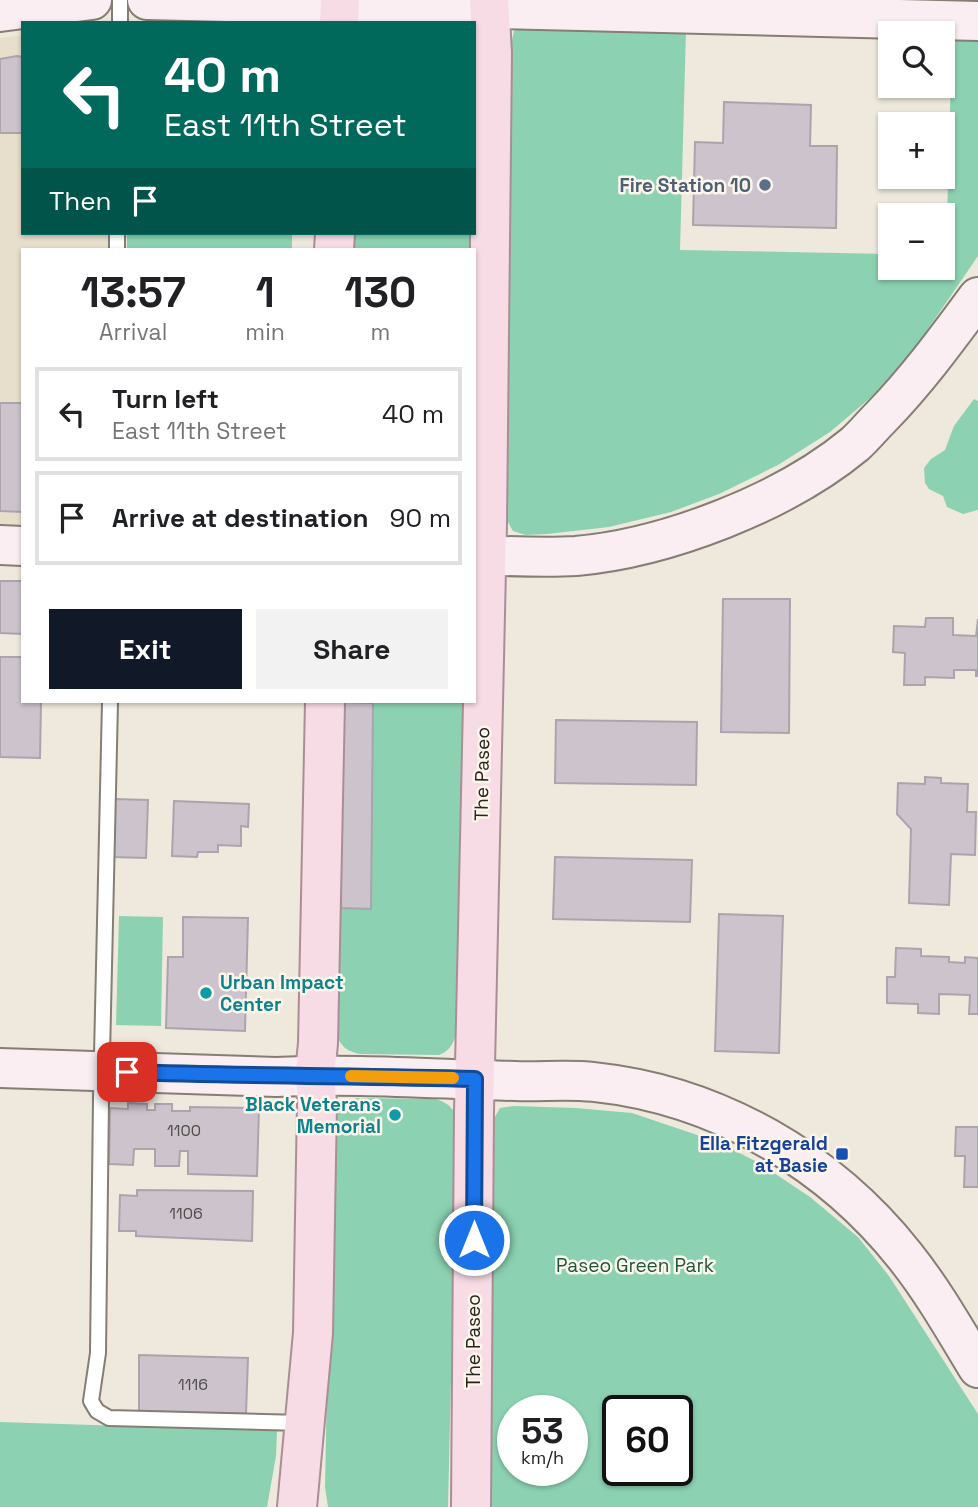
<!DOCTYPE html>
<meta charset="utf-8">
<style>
body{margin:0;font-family:"Space Grotesk",sans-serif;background:#f2f2f2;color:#202124;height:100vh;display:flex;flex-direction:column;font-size:26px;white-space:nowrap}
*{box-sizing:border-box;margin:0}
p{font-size:23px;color:#757577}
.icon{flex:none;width:38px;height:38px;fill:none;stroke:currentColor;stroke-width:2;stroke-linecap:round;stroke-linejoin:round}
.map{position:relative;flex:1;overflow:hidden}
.side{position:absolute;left:21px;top:248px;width:455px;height:455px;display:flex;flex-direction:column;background:#fff;border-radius:0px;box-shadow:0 2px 5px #0004}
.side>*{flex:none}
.hud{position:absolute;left:21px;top:21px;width:455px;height:214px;border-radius:0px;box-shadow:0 2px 5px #0004;background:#00695c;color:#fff;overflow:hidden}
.buttons{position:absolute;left:878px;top:21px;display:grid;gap:14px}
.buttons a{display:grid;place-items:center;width:77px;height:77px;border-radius:0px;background:#fff;box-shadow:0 2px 5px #0004;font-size:35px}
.speed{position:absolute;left:497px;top:1395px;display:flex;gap:14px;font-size:35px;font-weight:700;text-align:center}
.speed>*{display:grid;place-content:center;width:91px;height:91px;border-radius:50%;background:#fff;box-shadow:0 2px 5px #0004;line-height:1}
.speed small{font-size:18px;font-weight:400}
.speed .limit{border:4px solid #111;border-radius:10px;background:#fff;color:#111}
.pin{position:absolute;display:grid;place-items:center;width:60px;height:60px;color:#fff;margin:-30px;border-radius:14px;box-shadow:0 4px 10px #0006}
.me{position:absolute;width:77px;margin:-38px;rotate:0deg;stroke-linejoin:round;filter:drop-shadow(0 0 5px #0008)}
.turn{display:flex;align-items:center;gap:24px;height:147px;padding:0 28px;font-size:32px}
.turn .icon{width:91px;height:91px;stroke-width:2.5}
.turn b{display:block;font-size:49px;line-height:60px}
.then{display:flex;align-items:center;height:66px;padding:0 28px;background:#0003;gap:14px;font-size:26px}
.eta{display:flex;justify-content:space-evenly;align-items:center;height:119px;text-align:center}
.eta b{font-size:42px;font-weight:600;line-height:49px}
.primary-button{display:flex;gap:14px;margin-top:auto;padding:14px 28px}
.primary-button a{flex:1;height:80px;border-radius:0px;background:#111827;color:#fff;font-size:28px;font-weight:600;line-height:80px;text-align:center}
.primary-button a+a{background:#f2f2f2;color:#202124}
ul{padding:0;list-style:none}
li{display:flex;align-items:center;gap:21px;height:94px;margin:0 14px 10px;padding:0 14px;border:4px solid #e0e0e0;border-radius:0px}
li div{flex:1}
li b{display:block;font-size:26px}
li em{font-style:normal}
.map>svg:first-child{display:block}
.built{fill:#e8decc}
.green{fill:#8cd2b2;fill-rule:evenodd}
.building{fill:#ccc3cc;stroke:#aca4ad;stroke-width:2}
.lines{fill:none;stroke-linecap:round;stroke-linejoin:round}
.lane-casing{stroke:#847e74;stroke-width:18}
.secondary-casing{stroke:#847e74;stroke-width:42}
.primary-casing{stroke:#ab8d95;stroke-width:42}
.lane{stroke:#fff;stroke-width:14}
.secondary{stroke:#fbeef2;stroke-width:38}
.primary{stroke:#f7dce5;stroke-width:38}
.route-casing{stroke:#114b97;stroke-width:18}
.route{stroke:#1a73e8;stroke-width:12}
.slow{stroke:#f59e0b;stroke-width:12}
.service-dot{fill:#5c6f8a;stroke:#fcf5ea;stroke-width:2.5}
.culture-dot{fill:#0f9aa8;stroke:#fcf5ea;stroke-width:2.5}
.transit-dot{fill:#1a4fb4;stroke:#fcf5ea;stroke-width:2.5}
.labels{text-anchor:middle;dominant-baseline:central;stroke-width:5;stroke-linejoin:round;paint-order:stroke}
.number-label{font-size:16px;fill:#504c4b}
.service-label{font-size:19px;font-weight:bold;fill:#4e5e75;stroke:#fcf5ea;text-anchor:end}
.street-label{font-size:19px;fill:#272420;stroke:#fcf5ea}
.culture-label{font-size:19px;font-weight:bold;fill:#0d838f;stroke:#fcf5ea;text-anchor:start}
.transit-label{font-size:19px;font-weight:bold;fill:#164399;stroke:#fcf5ea;text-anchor:end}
.park-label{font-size:19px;fill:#1d563f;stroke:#fcf5ea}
</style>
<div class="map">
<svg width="978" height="1507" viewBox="0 0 978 1507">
<rect width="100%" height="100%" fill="#eee8dd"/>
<path class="built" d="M23 35V233H112V250H23V525H0V38Z"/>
<path class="green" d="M522 27 686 30 680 250 891 254V268H943V255L946 254 952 38 978 39V256L906 361 869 399 830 432 778 465 719 494 671 512 609 527 547 534 526 535 513 531 502 512 511 45 514 31Z
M127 233H292V250H127Z
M347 233H473V250H347Z
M974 399 978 401V510L963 514 947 507 943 496 929 489 925 483 924 468 931 459 945 450 954 426Z
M341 702H465L458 1028C454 1041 452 1050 439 1055L360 1054C346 1051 340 1046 336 1032Z
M119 916 163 917 161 1026 116 1025Z
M356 1098 436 1099C450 1104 455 1109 457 1123L448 1507H328L325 1487 332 1132 334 1117 339 1106Z
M514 1106 576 1108 632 1113 718 1142 759 1163 810 1197 858 1237 889 1276 978 1414V1507H486L492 1122 500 1108ZM513 1410H572V1470H513ZM618 1410H677V1470H618Z
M0 1422 277 1431 276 1456 267 1507H0Z"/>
<path class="building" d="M17 56 23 57V133H0V59Z
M724 102 811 105 810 146H837L836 228 693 225 695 142 723 143Z
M0 403H23V512L0 511Z
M0 581H23V634L0 633Z
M723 599H790L789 733 721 732Z
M926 618H953V635L976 636 978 619V676H976V670H954V678L925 677V685H904L905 653 893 652 894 626 925 627Z
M0 657H23V702H41L40 758 0 757Z
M342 702 373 703 371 909 341 908Z
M556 720 697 722 696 785 555 783Z
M925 777 941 778V783L968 784 967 812H976L975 855 951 854 949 905 909 903 911 829 897 814 898 783 925 784Z
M114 799 148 800 146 858 113 857Z
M174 801 249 804 248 827 241 826V846L218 845V852H198L197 857 172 856Z
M555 857 692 860 690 922 553 919Z
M719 914 783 916 779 1053 715 1051Z
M183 917 248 918 245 1031 166 1028 168 957H183Z
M896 948 921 949V956L949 957V962L965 963V957L978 958V1014H969L970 995 939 994V1014L918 1013V1004L887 1003V977H895Z
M128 1103 147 1104V1110H155V1104H172V1111H190V1107L259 1108 257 1176 188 1174V1151H180L179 1166H155V1149H134L133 1165 109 1164 110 1108 128 1109Z
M956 1127H978V1187H964L965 1156H955Z
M137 1190 253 1191 252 1241 136 1236V1231H119L120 1195 137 1196Z
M139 1355 248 1358 246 1414 139 1411Z"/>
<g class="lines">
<g class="lane-casing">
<path id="lane" d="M120 23V0
M117 250V233
M110 702 101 1099 98 1353 91 1401 97 1411 109 1418 302 1423"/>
</g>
<g class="secondary-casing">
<path id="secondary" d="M147 0 978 21
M0 12 92 0
M0 545 23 546
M474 555C508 556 542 558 576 556 666 548 784 503 855 444 864 436 872 426 881 417 917 380 947 339 978 297
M0 1068 276 1077C355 1073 435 1079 515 1081 541 1082 568 1079 594 1082 717 1095 829 1160 905 1256 933 1291 955 1330 978 1368"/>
</g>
<g class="primary-casing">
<path id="primary" d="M339 23 340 0
M334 250 335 233
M297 1507 313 1333 317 1103 315 1075 318 1043 325 702
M471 1507 474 1111 487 523 492 53 489 0"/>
</g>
<use href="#lane" class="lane"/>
<use href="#secondary" class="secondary"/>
<use href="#primary" class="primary"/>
</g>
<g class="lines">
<g class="route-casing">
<path id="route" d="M127 1072C243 1076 359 1076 475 1079L474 1240"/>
</g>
<use href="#route" class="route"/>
<path class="slow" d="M351 1076 453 1078"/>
</g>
<circle class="service-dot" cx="765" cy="185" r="7"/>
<g class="culture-dot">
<circle cx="206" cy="993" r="7"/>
<circle cx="395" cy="1115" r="7"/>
</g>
<rect class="transit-dot" x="835" y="1147" width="14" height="14" rx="3.5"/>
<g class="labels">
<g class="number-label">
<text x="184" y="1130">1100</text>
<text x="186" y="1213">1106</text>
<text x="193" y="1384">1116</text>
</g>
<g class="service-label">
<text x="751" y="185">Fire Station 10</text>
</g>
<g class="street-label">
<text transform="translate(482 774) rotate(-89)">The Paseo</text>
<text transform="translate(473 1341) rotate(-90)">The Paseo</text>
</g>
<g class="culture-label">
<text x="220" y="982">Urban Impact<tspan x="220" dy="22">Center</tspan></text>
<text x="381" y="1104" text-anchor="end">Black Veterans<tspan x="381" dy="22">Memorial</tspan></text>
</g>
<g class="transit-label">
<text x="828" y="1143">Ella Fitzgerald<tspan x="828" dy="22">at Basie</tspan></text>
</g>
<g class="park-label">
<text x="635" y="1265">Paseo Green Park</text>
</g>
</g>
</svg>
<div class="buttons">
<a><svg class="icon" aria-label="search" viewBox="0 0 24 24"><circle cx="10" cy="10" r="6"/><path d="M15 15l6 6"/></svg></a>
<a>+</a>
<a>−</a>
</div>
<div class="speed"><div>53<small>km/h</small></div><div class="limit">60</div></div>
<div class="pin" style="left:127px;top:1072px;background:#d93025"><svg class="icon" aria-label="arrive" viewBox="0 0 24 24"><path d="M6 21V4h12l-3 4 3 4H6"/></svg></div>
<svg class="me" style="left:474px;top:1240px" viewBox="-20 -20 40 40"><circle r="17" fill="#1a73e8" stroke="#fff" stroke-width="3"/><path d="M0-11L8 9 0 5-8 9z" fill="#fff"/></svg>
<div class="hud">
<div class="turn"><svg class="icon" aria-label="left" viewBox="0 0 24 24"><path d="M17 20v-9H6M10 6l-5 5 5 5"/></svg><div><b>40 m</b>East 11th Street</div></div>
<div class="then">Then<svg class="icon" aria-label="arrive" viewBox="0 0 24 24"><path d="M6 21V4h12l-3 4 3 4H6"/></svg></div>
</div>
<section class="side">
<div class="eta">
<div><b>13:57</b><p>Arrival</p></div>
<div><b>1</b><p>min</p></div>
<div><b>130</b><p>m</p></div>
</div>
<ul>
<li><svg class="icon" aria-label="left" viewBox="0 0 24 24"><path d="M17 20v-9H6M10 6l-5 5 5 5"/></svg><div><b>Turn left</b><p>East 11th Street</p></div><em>40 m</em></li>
<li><svg class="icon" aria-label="arrive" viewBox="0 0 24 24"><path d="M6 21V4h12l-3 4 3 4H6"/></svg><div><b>Arrive at destination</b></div><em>90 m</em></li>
</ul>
<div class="primary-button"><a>Exit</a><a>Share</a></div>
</section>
</div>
